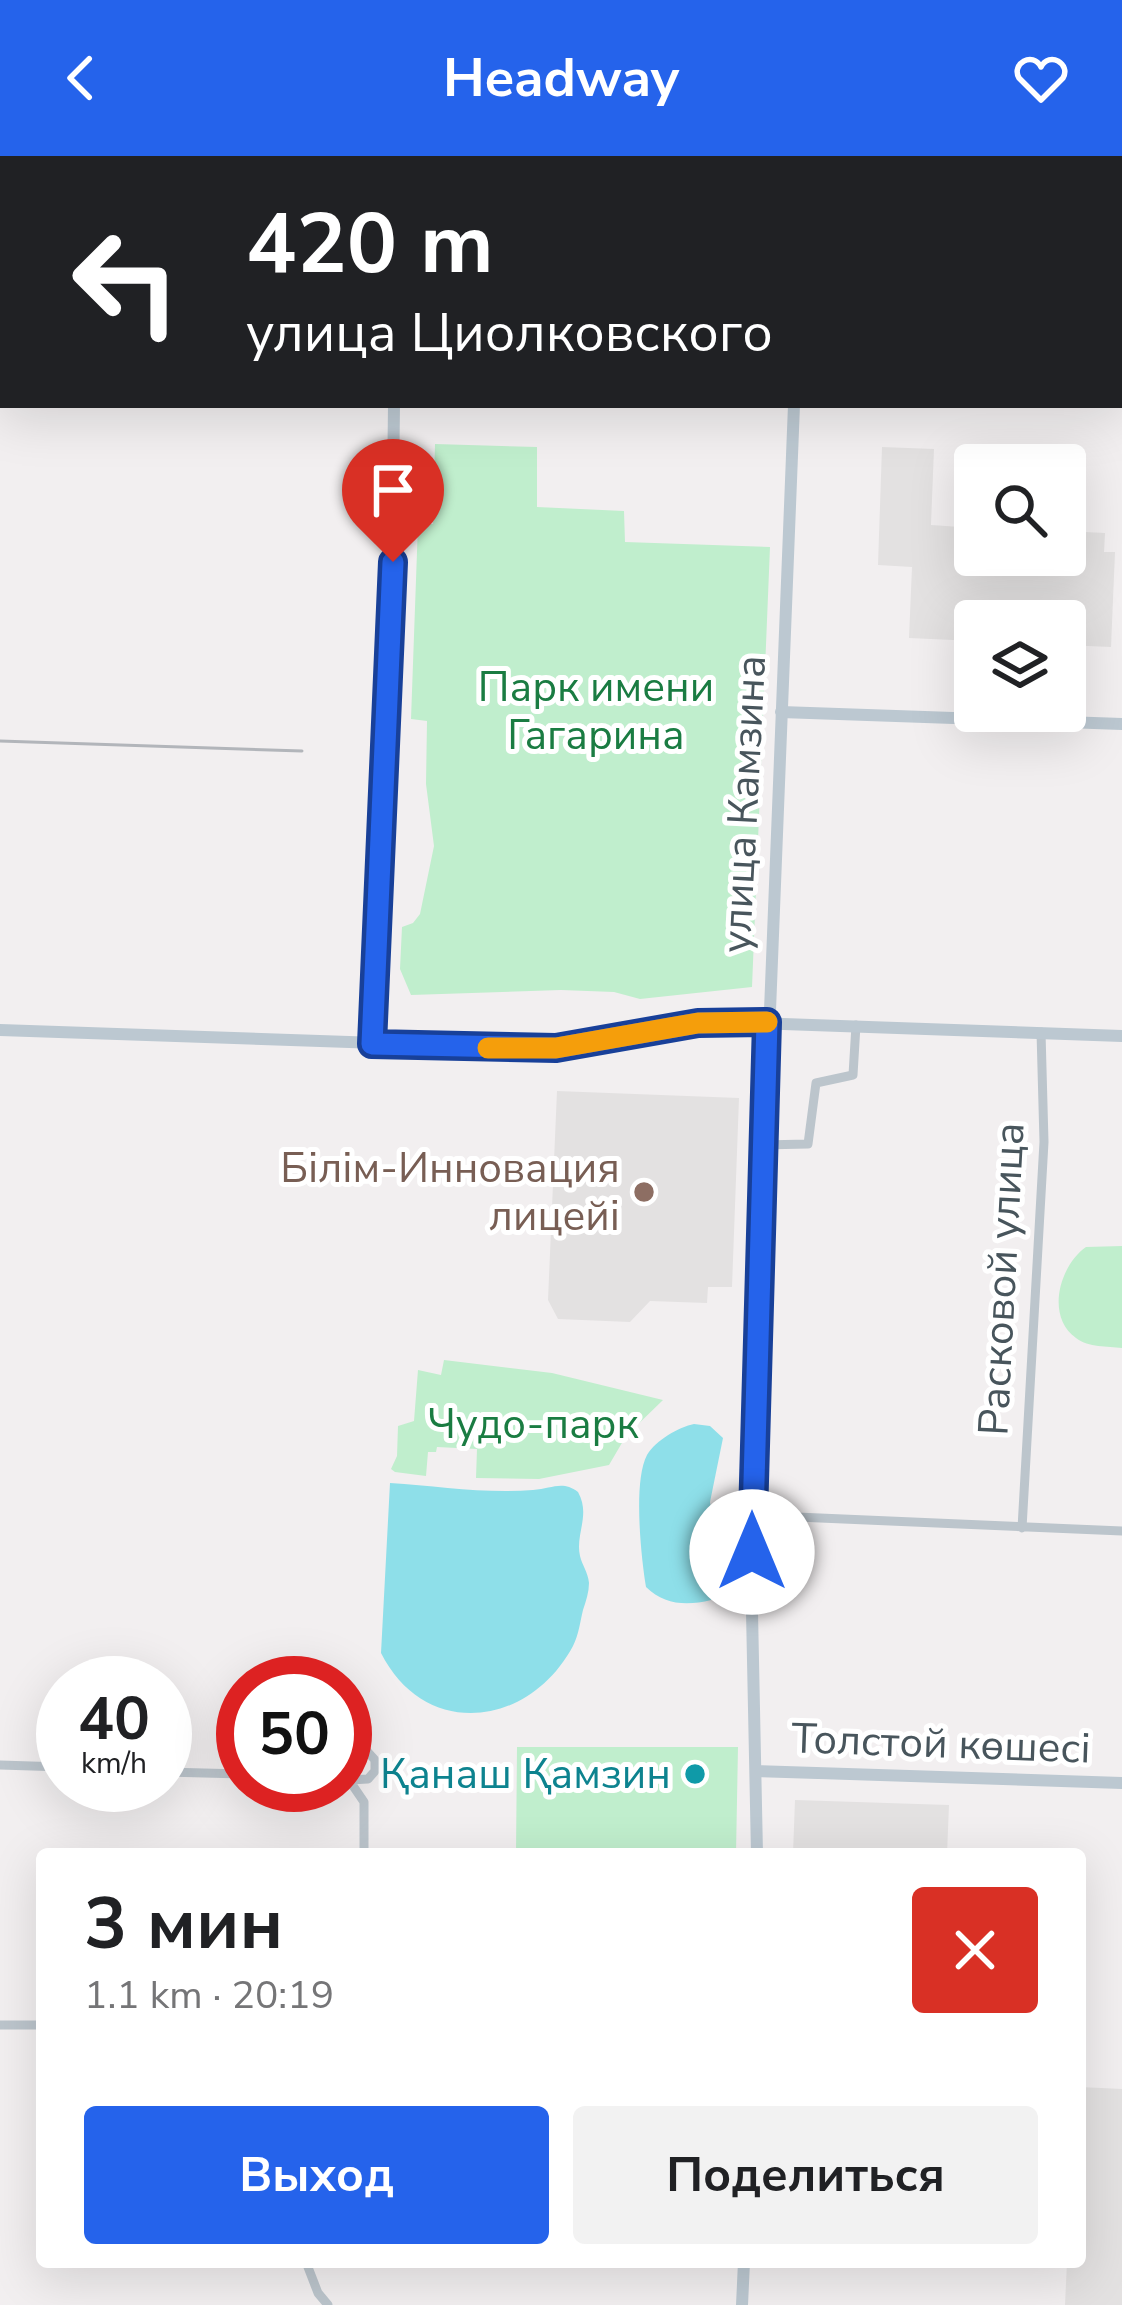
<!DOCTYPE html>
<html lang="ru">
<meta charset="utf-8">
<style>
body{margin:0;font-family:"Nunito Sans",sans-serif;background:#f2f2f2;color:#202124;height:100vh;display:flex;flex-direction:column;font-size:45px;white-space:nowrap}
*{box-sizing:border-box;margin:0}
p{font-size:39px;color:#757577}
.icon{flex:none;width:66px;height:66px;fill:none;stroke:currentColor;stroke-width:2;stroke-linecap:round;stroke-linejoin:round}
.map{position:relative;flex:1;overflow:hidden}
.panel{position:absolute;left:36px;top:1692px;width:1050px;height:420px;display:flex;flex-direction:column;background:#fff;border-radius:12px;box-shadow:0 12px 48px #0002}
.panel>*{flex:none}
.hud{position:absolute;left:0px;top:0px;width:1122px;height:252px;box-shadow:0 12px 48px #0002;background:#202124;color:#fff;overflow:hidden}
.fabs{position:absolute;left:954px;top:288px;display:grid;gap:24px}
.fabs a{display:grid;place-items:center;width:132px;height:132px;border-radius:12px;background:#fff;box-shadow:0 12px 48px #0002;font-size:60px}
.speed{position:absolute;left:36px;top:1500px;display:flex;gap:24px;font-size:60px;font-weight:700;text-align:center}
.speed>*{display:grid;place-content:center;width:156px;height:156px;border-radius:50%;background:#fff;box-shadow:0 12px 48px #0002;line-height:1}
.speed small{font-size:30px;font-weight:400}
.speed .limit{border:18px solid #d22;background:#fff;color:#111}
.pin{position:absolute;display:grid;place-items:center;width:102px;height:102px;color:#fff;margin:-123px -51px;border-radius:50% 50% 50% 0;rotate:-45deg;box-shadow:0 0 12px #0007}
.pin .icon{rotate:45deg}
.me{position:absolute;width:132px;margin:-66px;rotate:0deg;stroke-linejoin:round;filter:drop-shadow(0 0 9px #0008)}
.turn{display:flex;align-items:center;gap:42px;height:252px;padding:0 48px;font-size:54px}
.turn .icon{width:156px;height:156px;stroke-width:2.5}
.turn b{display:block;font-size:84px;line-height:102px}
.round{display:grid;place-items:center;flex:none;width:126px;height:126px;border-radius:12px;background:#f2f2f2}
.headline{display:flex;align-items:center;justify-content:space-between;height:204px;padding:0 48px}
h1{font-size:72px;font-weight:700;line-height:90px}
.button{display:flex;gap:24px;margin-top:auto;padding:24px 48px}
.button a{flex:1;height:138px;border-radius:12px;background:#2563eb;color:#fff;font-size:48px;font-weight:700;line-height:138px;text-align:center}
.button a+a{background:#f2f2f2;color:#202124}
header{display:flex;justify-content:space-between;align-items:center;height:156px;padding:0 48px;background:#2563eb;color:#fff;font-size:54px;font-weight:700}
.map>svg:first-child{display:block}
.education{fill:#e3e1e1}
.green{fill:#c0eecd}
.water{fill:#8edfe9}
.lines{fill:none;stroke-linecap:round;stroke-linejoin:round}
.street{stroke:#bcc5cc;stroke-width:9}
.secondary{stroke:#bcc8d1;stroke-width:12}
.primary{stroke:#b0c2cd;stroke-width:14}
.tram{stroke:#b2b5ba;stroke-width:3}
.rail{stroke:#b2b5ba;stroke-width:3}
.route-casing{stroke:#184099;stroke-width:30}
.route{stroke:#2563eb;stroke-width:21}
.slow{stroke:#f59e0b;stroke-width:21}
.education-dot{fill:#8d6e63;stroke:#fff;stroke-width:4.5}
.culture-dot{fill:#0f9aa8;stroke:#fff;stroke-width:4.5}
.labels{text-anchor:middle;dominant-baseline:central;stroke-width:10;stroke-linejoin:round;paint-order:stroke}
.park-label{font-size:42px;fill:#1a7c42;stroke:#fff}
.street-label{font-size:42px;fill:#48555c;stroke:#fff}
.education-label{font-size:42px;fill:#785e54;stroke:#fff;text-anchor:end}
.culture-label{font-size:42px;fill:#0d838f;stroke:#fff;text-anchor:end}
</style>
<header><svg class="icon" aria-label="back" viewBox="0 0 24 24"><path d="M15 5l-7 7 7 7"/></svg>Headway<svg class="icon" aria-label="heart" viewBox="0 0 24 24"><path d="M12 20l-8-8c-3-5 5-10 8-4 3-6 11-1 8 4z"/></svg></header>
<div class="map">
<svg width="1122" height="2149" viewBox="0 0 1122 2149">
<rect width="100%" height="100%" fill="#f2eff0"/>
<path class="education" d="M882 291 934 293 931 369 975 372V399H1065V375L1105 377 1104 396H1115L1111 491 1065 489V465H975V485L909 482 912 411 878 409Z
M557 935 739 942 732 1131H708L707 1147 650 1145 630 1166 558 1163 548 1144Z
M795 1644 949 1649 947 1698H793Z
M1080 1931 1122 1933V2149H1065L1067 2106H1080Z"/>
<path class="green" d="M435 288 537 291V351L624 355 625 386 770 391 752 831 640 843 614 836 561 834 411 839 400 813 402 771 413 767 420 758 434 690 426 628 427 565 411 563 418 368H433Z
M1122 1090V1192C1107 1190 1089 1192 1076 1182 1045 1160 1060 1109 1086 1091Z
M444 1204 552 1217 663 1244 626 1280 609 1309 539 1323 476 1322 477 1293 437 1291 436 1296H428L426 1320 395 1316 391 1313 397 1300 398 1270 414 1265 418 1214 441 1219Z
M517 1591H738L736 1698H516Z"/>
<path class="water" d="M694 1268 710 1270 723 1282 710 1346 722 1426 711 1444C687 1450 664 1449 646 1431 641 1401 633 1325 647 1299 656 1284 679 1271 694 1268Z
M390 1327C437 1330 486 1338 533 1334 552 1333 562 1324 578 1336 591 1359 575 1378 580 1400 582 1409 588 1416 589 1427 589 1436 586 1445 583 1454 580 1466 579 1478 573 1490 529 1572 425 1584 381 1497Z"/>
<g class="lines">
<path class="street" d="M762 989 808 988 816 927 853 919 856 869
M750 1359 1122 1375
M1022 1372 1044 986 1041 876
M345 1599 354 1593H365L375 1604V1615L368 1623 350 1624
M0 1609 63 1611
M165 1616 243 1618
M345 1618 364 1646V1698
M0 1869H42
M306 2106 318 2137 328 2149"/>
<path class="secondary" d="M404 0V3
M805 3V0
M781 556 1122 568
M0 874 556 893 660 872 723 866 1122 880
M372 888 392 419 394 249
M758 1615 1122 1627
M757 1698 750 1359 794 249
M742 2149 744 2106"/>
<path class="primary" d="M80 0 164 3
M853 0 918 3
M1119 12H1122
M1119 39H1122"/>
<path class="tram" d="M380 0 466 3
M550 0 616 3
M1119 23 1122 24"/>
<path class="rail" d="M0 585 302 595"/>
</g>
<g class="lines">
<g class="route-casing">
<path id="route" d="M393 406 372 888 556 892 698 867 767 866 752 1396"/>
</g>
<use href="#route" class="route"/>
<path class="slow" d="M488 892H556L698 867 767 866"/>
</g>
<circle class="education-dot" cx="644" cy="1036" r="12"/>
<circle class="culture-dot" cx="695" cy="1618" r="12"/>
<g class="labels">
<g class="park-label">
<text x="596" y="531">Парк имени<tspan x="596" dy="48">Гагарина</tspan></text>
<text x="533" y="1268">Чудо-парк</text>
</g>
<g class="street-label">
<text transform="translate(744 648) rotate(-87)">улица Камзина</text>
<text transform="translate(1002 1123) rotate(-87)">Расковой улица</text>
<text transform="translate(941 1588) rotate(2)">Толстой көшесі</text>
</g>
<g class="education-label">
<text x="620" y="1012">Білім-Инновация<tspan x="620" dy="48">лицейі</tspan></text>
</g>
<g class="culture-label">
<text x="671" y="1618">Қанаш Қамзин</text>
</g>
</g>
</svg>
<div class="fabs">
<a><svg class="icon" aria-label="search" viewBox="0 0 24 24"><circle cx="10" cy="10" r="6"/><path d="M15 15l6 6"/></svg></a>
<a><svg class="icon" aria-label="layers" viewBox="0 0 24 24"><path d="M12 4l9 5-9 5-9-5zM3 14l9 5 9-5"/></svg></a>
</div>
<div class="speed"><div>40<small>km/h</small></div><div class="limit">50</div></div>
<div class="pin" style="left:393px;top:406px;background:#d93025"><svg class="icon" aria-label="arrive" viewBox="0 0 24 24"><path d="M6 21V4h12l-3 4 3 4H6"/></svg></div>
<svg class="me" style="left:752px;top:1396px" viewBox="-20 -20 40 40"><circle r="19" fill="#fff"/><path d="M0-13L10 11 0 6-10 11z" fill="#2563eb"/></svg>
<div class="hud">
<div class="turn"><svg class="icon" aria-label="left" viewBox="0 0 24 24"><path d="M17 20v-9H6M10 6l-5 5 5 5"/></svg><div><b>420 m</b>улица Циолковского</div></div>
</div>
<section class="panel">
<div class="headline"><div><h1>3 мин</h1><p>1.1 km · 20:19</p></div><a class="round" style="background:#d93025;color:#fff"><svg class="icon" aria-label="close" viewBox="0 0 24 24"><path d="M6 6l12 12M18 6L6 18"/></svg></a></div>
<div class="button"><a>Выход</a><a>Поделиться</a></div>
</section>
</div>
